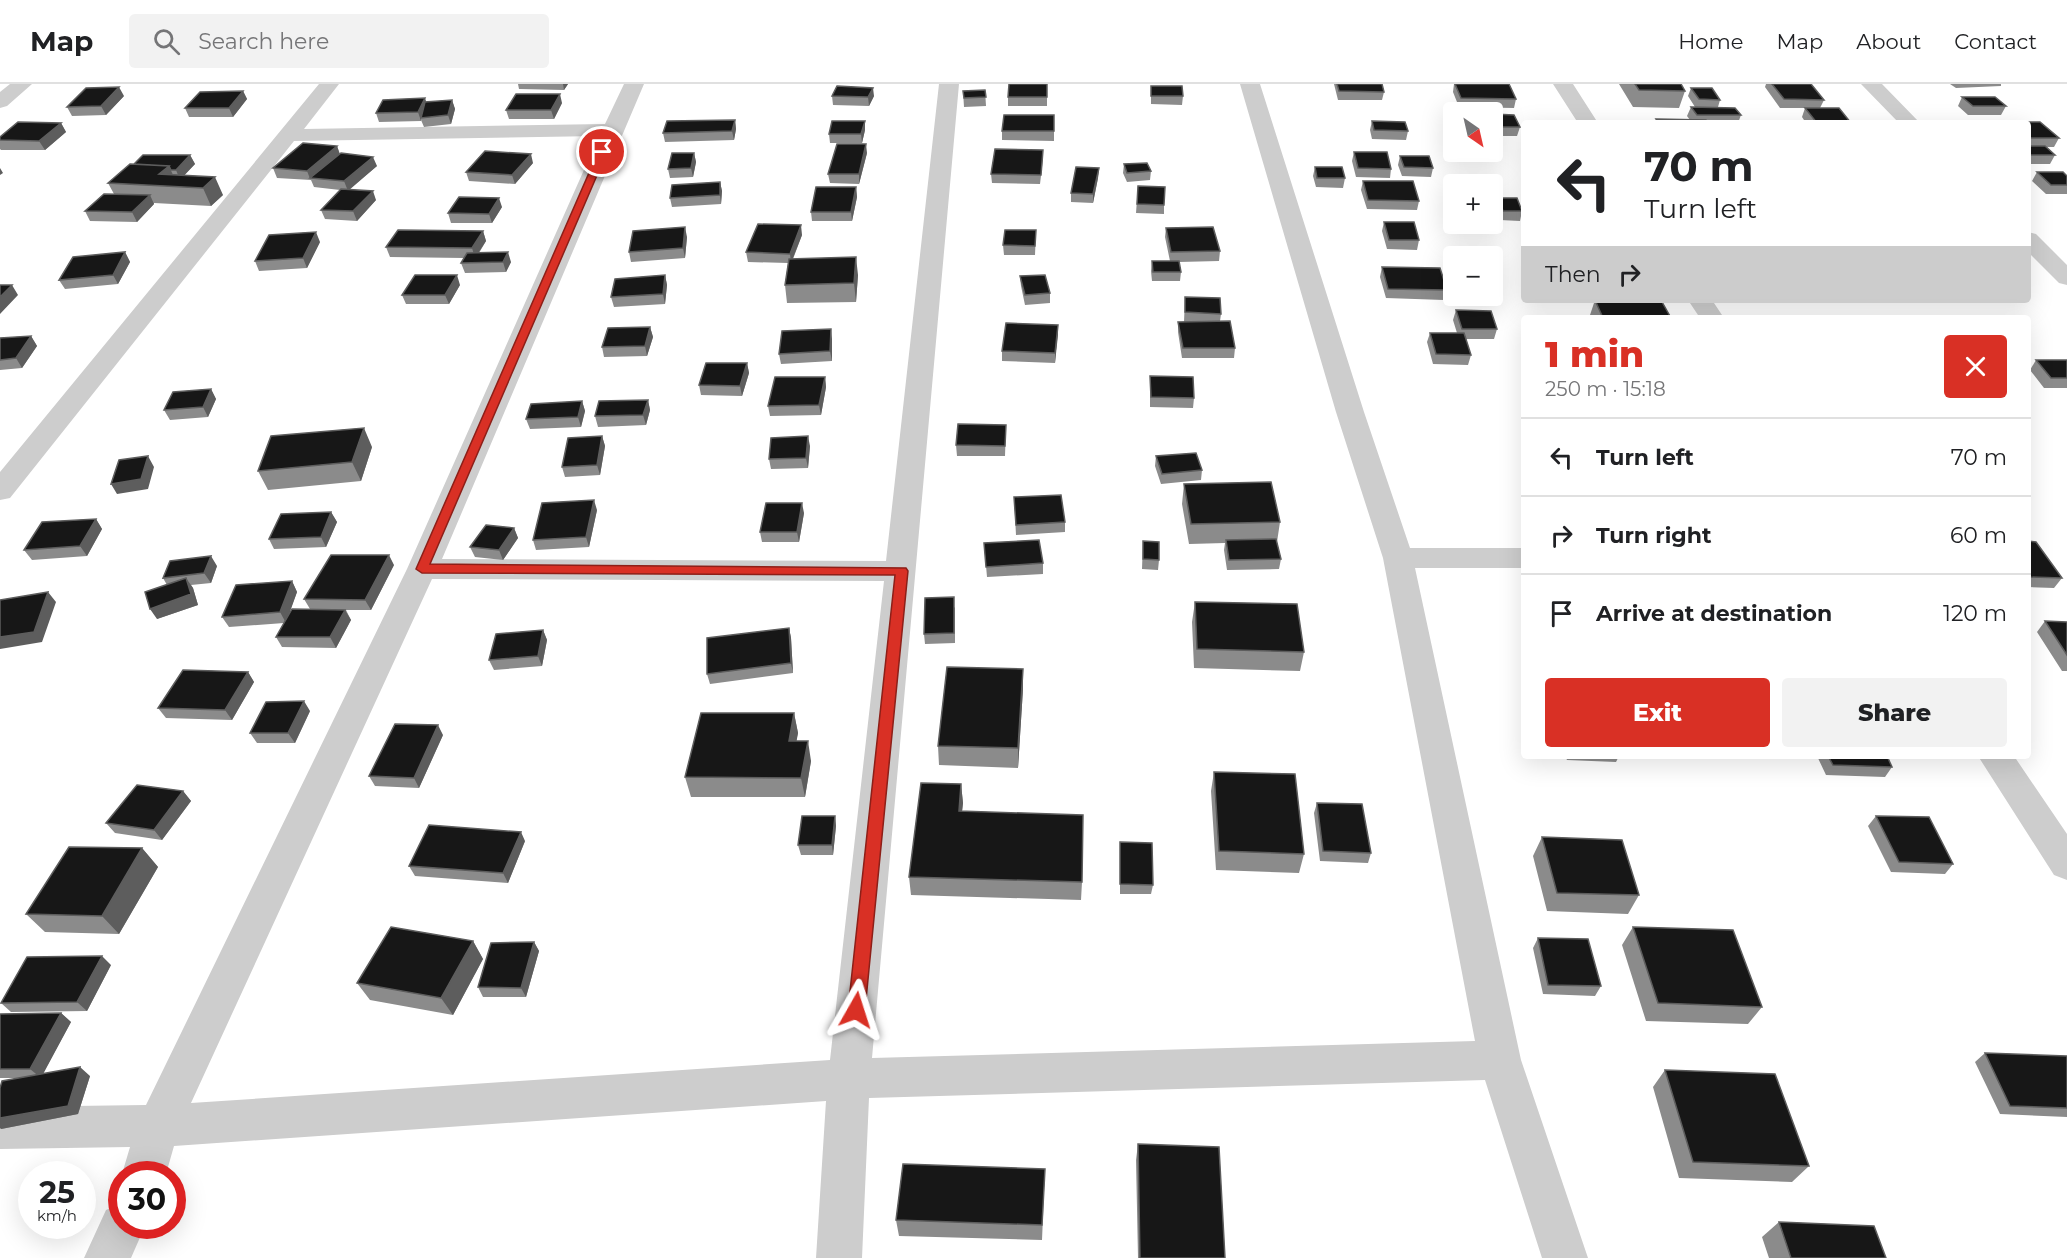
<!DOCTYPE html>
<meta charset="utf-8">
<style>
body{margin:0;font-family:Montserrat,sans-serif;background:#f2f2f2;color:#202124;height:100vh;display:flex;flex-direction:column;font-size:22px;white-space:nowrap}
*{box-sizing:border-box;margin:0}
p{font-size:20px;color:#757577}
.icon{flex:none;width:33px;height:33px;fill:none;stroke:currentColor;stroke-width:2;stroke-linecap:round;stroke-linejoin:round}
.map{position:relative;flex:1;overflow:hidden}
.sheet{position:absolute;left:1521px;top:231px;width:510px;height:444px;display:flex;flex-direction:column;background:#fff;border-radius:6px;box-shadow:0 6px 24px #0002}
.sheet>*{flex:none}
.banner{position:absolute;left:1521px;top:36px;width:510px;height:183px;border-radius:6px;box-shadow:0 6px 24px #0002;background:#fff;color:#202124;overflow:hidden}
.needle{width:39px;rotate:146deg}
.fabs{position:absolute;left:1443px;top:18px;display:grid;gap:12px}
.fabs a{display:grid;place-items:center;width:60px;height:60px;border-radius:6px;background:#fff;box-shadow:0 6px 24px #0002;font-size:30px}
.speed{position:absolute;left:18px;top:1077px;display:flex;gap:12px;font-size:30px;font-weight:700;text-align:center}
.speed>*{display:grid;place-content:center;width:78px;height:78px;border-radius:50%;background:#fff;box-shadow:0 6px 24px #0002;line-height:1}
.speed small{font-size:15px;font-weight:400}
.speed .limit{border:9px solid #d22;background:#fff;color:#111}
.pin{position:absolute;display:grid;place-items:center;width:51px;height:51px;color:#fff;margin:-26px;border:3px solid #fff;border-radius:50%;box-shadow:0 2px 6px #0007}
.me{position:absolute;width:66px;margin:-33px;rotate:6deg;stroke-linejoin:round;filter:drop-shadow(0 0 4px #0008)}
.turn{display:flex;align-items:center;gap:21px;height:126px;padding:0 24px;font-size:27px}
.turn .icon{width:78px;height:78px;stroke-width:2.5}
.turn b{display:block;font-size:42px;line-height:51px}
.then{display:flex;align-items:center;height:57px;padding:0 24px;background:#0003;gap:12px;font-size:22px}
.round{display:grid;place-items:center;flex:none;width:63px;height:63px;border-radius:6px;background:#f2f2f2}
.headline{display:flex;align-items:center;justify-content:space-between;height:102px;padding:0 24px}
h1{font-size:36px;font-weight:800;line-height:45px;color:#d93025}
.action{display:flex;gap:12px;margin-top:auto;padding:12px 24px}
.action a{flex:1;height:69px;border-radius:6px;background:#d93025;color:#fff;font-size:24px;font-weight:800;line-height:69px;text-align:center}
.action a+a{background:#f2f2f2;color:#202124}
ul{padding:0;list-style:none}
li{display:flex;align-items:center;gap:18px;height:78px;padding:0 24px;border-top:2px solid #e0e0e0}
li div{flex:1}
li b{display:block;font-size:22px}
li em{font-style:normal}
header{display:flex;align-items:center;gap:36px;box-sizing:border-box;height:84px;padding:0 30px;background:#fff;border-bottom:2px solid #e0e0e0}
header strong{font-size:28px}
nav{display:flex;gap:33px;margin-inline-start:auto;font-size:21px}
.search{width:420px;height:54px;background:#f2f2f2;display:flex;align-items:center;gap:15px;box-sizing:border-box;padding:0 21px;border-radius:6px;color:#757577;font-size:22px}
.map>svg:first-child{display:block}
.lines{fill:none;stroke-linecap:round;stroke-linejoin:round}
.minor{fill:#cdcdcd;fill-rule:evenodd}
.wall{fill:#8b8b8b}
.shaded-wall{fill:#5d5d5d}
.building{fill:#171717;stroke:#5d5d5d;stroke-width:1.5}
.route{fill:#d93025;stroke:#8d1f18;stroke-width:1.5}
</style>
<header>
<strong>Map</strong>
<div class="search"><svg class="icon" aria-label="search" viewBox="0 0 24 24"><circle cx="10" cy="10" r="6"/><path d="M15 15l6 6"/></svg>Search here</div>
<nav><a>Home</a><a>Map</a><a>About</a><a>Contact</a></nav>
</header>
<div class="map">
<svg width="2067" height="1174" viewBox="0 0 2067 1174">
<rect width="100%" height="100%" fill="#fff"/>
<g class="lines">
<path class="minor" d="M10 0H32L7 22 0 24V8Z
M319 0H339L304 45 605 40 624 0H644L442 475 886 477 939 0H959L872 974 1475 957 1383 474 1336 328 1240 0H1260L1364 328 1410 464H1524V484H1415L1521 976 1588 1174H1542L1485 996 869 1014 862 1174H816L826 1017 174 1062 166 1090H122L130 1063 0 1065V1023L146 1021 407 485 599 52 294 57 10 414 0 416V388ZM432 495 884 497 830 976 191 1019Z
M1553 0H1573L1598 39H1578Z
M1861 0H1882L1920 39H1899Z
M2028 148 2036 150 2067 181V201L2059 199 2028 168Z
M1688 216H1712L1724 234H1700Z
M1978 672H2014L2067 750V796L2054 791Z
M122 1119V1142H145L131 1174H84L106 1126Z"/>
</g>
<path class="wall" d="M518 0H568L564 6 519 5Z
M1047 0V22H1008V13Z
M1334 0H1382L1384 8 1382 16H1338Z
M1454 0H1509L1516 15 1514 24 1459 23 1453 8Z
M1619 0H1681L1685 7 1679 24 1633 23Z
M1766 0H1811L1824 16 1820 24 1851 39H1806L1802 33 1805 24H1780L1765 3Z
M1950 0H2001V2L1956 4Z
M1151 2 1183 12 1182 21 1151 20Z
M1691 4 1720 16 1718 23 1741 31 1738 39H1655L1656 35 1690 36 1687 32 1691 23H1695L1688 12Z
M985 6 986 22 964 23 963 7Z
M243 7 247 15 233 33H189L185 24Z
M124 12 106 31 72 32 67 23Z
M832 12H874L869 22 833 21Z
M1962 13 2006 22 2001 31H1968L1958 22Z
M452 16 455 25 451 40 424 43 421 36V37L379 38 376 29 427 18Z
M562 19 554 35H509L506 26Z
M1492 30 1520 43 1517 52H1493L1492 50Z
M1054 31V57L1002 56V47Z
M735 36 736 45 734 56 665 58 663 49Z
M865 37V46L862 59H830L829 50Z
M1372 37 1408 47 1406 56 1372 55 1370 46Z
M2002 38H2040L2059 54 2054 63H2047L2055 71 2050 80H2028V39H2001Z
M61 39 66 48 45 66H1L0 65V53Z
M337 62 340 70 377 82 349 105 376 116 357 137 325 135 321 126 340 106 314 103 311 96 277 94 273 84Z
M1354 68 1391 85 1390 94 1356 93 1352 77Z
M694 69 696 78 693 93 670 94 668 85Z
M867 69 859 100 830 99 828 90Z
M190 71 195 80 184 91 223 111 211 122 154 119V120L137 138 90 137 85 127 114 110 108 99 134 80Z
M1400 72 1433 84 1431 93 1402 92 1398 81Z
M1043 75 1040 100 992 99 991 90Z
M533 79 515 100 469 97 466 88Z
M1124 80 1151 87 1150 96 1127 98 1123 89Z
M1315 83 1345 94 1343 104 1316 103 1313 92Z
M1099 84 1098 94 1093 119 1071 118V109Z
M2037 88 2067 92V110H2046L2032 97Z
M1363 97 1419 117 1417 126 1367 125 1361 106Z
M720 98 722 107 721 120 672 123 670 114Z
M1138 102 1164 121V130L1136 129Z
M856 103 857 113 852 137H812L811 128Z
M1498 114 1522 127 1520 137 1500 136 1495 123Z
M502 123 492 139H451L448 129Z
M1384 138 1419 156 1417 166 1387 165 1382 147Z
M1166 144 1220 167 1219 177 1179 178 1181 188 1180 197H1152L1151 187 1152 177H1170L1165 153Z
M1036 146 1035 171H1004L1003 161Z
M483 147 486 157 479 169 511 178 506 188 465 189 461 179 464 174 390 173 386 163Z
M802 151 793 175 858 191 856 218 787 219 785 201 788 179 748 178 746 168Z
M687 153 685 174 631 178 629 168Z
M320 158 307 184 259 187 255 177Z
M125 168 130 178 118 200 65 205 59 196Z
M1382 183 1447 206 1444 216 1386 214 1380 193Z
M665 191 667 201 665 220 614 223 611 213Z
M1020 193 1050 209V219L1025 221 1021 202Z
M460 201 449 220H406L402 211Z
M1185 213 1221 230 1220 237 1235 264 1234 274H1182L1178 248V238H1184Z
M1595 216 1671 234H1589Z
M1456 226 1497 245 1494 255H1466L1471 271 1468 281 1433 280 1427 258 1430 249H1457L1453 236Z
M1058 241 1055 279 1002 277V267Z
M650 243 653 253 647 272 604 273 602 263Z
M31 252 37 262 22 284 0 286V254Z
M832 255V277L781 280 779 270Z
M2036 276H2067V304H2044L2030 286Z
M747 279 749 289 742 312 701 311 699 301Z
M1150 292 1194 314 1193 324 1150 323Z
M825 293 826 303 821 331 770 332 768 322Z
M211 305 216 315 208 333 170 336 164 326Z
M648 316 650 326 646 341 598 343 595 332Z
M582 317 585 327 581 343 530 345 526 335Z
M1006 341 1005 372H957L956 361Z
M602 352 605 362 600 391 565 393 562 383Z
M810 362 808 384 771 385 769 375Z
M372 363 361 397 268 406 258 387Z
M1156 372 1202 386 1201 396 1161 400 1155 382Z
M1184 400 1280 438 1277 458 1281 475 1279 485 1227 486 1224 466 1225 459 1189 460 1182 420Z
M1014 414 1065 438V448L1016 451Z
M597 426 589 463 536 466 533 456Z
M331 428 337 438 326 463 274 465 269 455Z
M804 429 799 458H762L760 448Z
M96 435 102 445 87 472 32 476 24 466Z
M514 444 518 454 503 476 475 473 470 463Z
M1143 457 1159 476 1158 486 1142 485Z
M2028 457 2062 494 2054 504 2028 503Z
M984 459 1043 479V490L987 493Z
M394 481 371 526H346L351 536 336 564 282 563 276 553 284 539 229 543 222 533 292 497 297 508 289 529 310 525 304 515Z
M217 482 211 499 191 501 193 504 198 521 157 535 167 501 163 494Z
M1195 518 1304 568 1300 587 1194 584 1192 538Z
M955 523V559L925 560 924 550Z
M2045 537 2067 538V587H2062L2037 548Z
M789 544 791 554 793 589 710 600 707 590Z
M543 546 547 556 542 582 494 586 489 576Z
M1023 585V605L1018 684 939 681 938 662Z
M248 588 254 598 232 636 166 634 158 624Z
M310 627 295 659H257L250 649Z
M794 629 798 649 796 657 811 677 805 713H691L685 693Z
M443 651 419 704 375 702 369 692Z
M1565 672H1619L1616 678 1567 676Z
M1817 672H1887L1892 683 1885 693 1826 691Z
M1214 688 1304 770 1299 789 1216 786 1211 707Z
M961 700 963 719 962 727 1082 798 1081 816 911 811 909 793Z
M183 707 191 717 162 756 115 749 106 739Z
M1317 719 1371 769 1368 779 1320 777 1314 729Z
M835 732 836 742 833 771H801L798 761Z
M1876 732 1953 780 1945 790 1891 788 1868 742Z
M1542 753 1639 811 1628 830 1547 827 1533 772Z
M525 757 508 799 415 792 409 782Z
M1120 758 1153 801 1151 810H1120Z
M142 764 158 783 119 850 45 848 26 830Z
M1633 843 1762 923 1748 940 1646 937 1622 861Z
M1538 854 1601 902 1595 912 1543 910 1533 864Z
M473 857 483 875 453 931 370 916 357 899Z
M534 858 539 867 526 913H483L478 903Z
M111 881 87 927 11 928 1 919Z
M61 929 71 938 43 989 90 992 78 1030 1 1045 20 994H0V930Z
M1985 969 2067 972V1033L2000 1030 1975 978Z
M1665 986 1809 1082 1792 1098 1679 1094 1653 1003Z
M1138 1060 1225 1174H1138L1136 1076Z
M1045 1085 1042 1156 899 1152 896 1136Z
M1779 1138 1886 1174H1769L1762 1153Z"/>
<path class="shaded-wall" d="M563 0H568L564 6Z
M119 3 124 12 106 31 101 22Z
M873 4 874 12 869 22 868 13Z
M243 7 247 15 233 33 229 24Z
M560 10 562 19 554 35 551 26Z
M425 14 428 23 421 34V37L418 28Z
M452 16 455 25 451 40 448 31Z
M735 36 736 45 734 56 732 47Z
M865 37V46L862 59 861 50Z
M61 39 66 48 45 66 39 57Z
M866 60 867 69 859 100V90Z
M337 62 340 71 310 94 311 97 307 87Z
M694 69 696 78 693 93 691 84Z
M531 70 533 79 515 100 512 91Z
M190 71 195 80 180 96 176 86Z
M373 73 377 82 348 107 344 97Z
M169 82 177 100 159 90Z
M0 84 3 89 0 91Z
M1099 84 1098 94 1093 119V110Z
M215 93 223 111 211 122 203 104Z
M720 98 722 107 721 120 720 111Z
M856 103 857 113 852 137 851 128Z
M373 107 376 116 357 137 353 127Z
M150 111 154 120 137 138 132 128Z
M499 114 502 123 492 139 489 130Z
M801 141 802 151 791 179 790 170Z
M685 143 687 153 685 174 683 164Z
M483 147 486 157 475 174 472 164Z
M316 148 320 158 307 184 303 174Z
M125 168 130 178 118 200 113 191Z
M508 168 511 178 506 188 503 178Z
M856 173 858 191 856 218 854 199Z
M457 191 460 201 449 220 445 211Z
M665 191 667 201 665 220 663 210Z
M12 201 18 211 0 230V213Z
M1058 241V251L1055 279V269Z
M650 243 653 253 647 272 645 262Z
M831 245 832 255V277L830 267Z
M31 252 37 262 22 284 16 274Z
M747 279 749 289 742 312 740 302Z
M825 293 826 303 821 331 819 321Z
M211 305 216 315 208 333 203 323Z
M648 316 650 326 646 341 643 331Z
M582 317 585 327 581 343 578 333Z
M364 344 372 363 361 397 352 378Z
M602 352 605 362 600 391 597 381Z
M808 352 810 362 808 384 806 374Z
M148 372 154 383 148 405 117 410 111 400Z
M594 416 597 426 589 463 586 453Z
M802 419 804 429 799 458 797 448Z
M331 428 337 438 326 463 321 453Z
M96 435 102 445 87 472 80 462Z
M514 444 518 454 503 476 499 466Z
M389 471 394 481 371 526 365 516Z
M211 472 217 482 211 499 204 489Z
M186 494 193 504 198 521 157 535 150 525Z
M292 497 297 508 286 539 280 528Z
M48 508 56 518 42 558 0 565V553Z
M345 526 351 536 336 564 330 553Z
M789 544 791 554 793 589 791 579Z
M543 546 547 556 542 582 538 572Z
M1023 585V605L1018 684V664Z
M248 588 254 598 232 636 225 626Z
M304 617 310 627 295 659 288 649Z
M794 629 798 649 793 677 789 657Z
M438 641 443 651 419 704 414 694Z
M808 657 811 677 805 713 801 694Z
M961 700 963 719 960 746 959 727Z
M183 707 191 717 162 756 154 746Z
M835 732 836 742 833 771 832 761Z
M521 748 525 757 508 799 503 789Z
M142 764 158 783 119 850 102 832Z
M473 857 483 875 453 931 441 914Z
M534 858 539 867 526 913 521 904Z
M102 872 111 881 87 927 77 918Z
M61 929 71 938 41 994 30 985Z
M80 983 90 992 78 1030 1 1045 0 1044V1034Z"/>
<path class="building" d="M1009 0H1047V13H1008Z
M1337 0H1382L1384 8 1339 7Z
M1455 0H1509L1516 15 1461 14Z
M1635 0H1681L1685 7 1639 6Z
M1772 0H1811L1824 16 1784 15Z
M837 2 873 4 868 13 832 12Z
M1151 2H1182L1183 12H1151Z
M119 3 101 22 67 23 86 4Z
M1691 4H1712L1720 16 1699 15Z
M985 6 986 13 964 14 963 7Z
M243 7 229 24H185L200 8Z
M516 10H560L551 26H506Z
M1962 13H1995L2006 22H1973Z
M425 14 418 28 376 29 383 16Z
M452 16 448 31 421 34 425 18Z
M1691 23 1735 24 1741 31H1697Z
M1805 24H1839L1851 39H1817Z
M1492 30 1514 31 1520 43H1496L1492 36Z
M1004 31H1054V47H1002Z
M1656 35 1706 36 1708 39H1659Z
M735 36 732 47 663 49 667 37Z
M832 37H865L861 50H829Z
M1372 37 1405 38 1408 47 1374 46Z
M18 38 61 39 39 57 0 56V53Z
M2002 38H2040L2059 54H2028V39H2003Z
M303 59 337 62 307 87 273 84Z
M837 60H866L859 90H828Z
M2028 62H2045L2055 71H2028Z
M995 65 1043 66 1041 91 991 90Z
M485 67 531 70 512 91 466 88Z
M1354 68H1387L1391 85 1358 84Z
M341 69 373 73 344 97 310 94Z
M672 69H694L691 84 668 85Z
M143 71H190L176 86H171L169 82 134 80Z
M1400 72H1429L1433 84 1404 83Z
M1147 79 1151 87 1127 89 1124 80Z
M130 80 169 82 159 90 215 93 203 104 108 99Z
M1076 83 1099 84 1093 110 1071 109Z
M1315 83H1342L1345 94H1317Z
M2037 88H2063L2067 92V101H2051Z
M1363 97H1413L1419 117 1368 116Z
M720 98V111L670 114 672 101Z
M1138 102 1165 103 1164 121 1137 120Z
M816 103H856L851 128H811Z
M341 105 373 107 353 127 321 126Z
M104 110 150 111 132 128 85 127Z
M459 113 499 114 489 130 448 129Z
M1498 114H1517L1522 127H1503Z
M1384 138H1414L1419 156H1389Z
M758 140 801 141 790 170 746 168Z
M685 143 683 164 629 168 633 147Z
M1213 143 1220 167 1171 168 1166 144Z
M398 146 483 147 472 164 386 163Z
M1005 146H1036L1035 162 1003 161Z
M316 148 303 174 255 177 269 151Z
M125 168 113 191 59 196 73 173Z
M508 168 503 178 461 179 467 169Z
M856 173 854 199 785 201 789 175Z
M1152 177H1179L1181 188H1153Z
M1382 183 1440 184 1447 206 1388 205Z
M415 191H457L445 211H402Z
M665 191 663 210 611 213 615 195Z
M1045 191 1050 209 1025 211 1020 192Z
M0 201H12L0 213Z
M1185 213 1220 214 1221 230 1185 228Z
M1595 216 1662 218 1671 234H1603Z
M1456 226 1491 227 1497 245H1462Z
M1230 237 1235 264H1183L1178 238Z
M1006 239 1058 241 1055 269 1002 267Z
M650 243 645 262 602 263 608 244Z
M831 245 830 267 779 270 782 247Z
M1430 249H1464L1471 271 1436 270Z
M31 252 16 274 0 276V254Z
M2036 276H2067V294H2051Z
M706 279H747L740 302 699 301Z
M1150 292 1193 293 1194 314 1151 313Z
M775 293H825L819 321 768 322Z
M211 305 203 323 164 326 173 308Z
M648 316 643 331 595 332 599 317Z
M582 317 578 333 526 335 531 320Z
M958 340 1006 341 1005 362 956 361Z
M364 344 352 378 258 387 271 352Z
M602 352 597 381 562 383 568 354Z
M808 352 806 374 769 375 771 354Z
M1196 369 1202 386 1162 390 1156 372Z
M148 372 141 395 111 400 119 376Z
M1271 398 1280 438 1191 440 1184 400Z
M1061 411 1065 438 1016 441 1014 413Z
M594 416 586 453 533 456 542 419Z
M766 419H802L797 448H760Z
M331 428 321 453 269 455 281 430Z
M96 435 80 462 24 466 42 438Z
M486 441 514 444 499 466 470 463Z
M1276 455 1281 475 1229 476 1226 456Z
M1039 456 1043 479 986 483 984 459Z
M1143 457 1159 458V476L1143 475Z
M2028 457 2036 458 2062 494 2028 493Z
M331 471H389L365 516 304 515Z
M211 472 204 489 163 494 170 477Z
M186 494 191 510 150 525 145 508Z
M292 497 280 528 222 533 236 501Z
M48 508 34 548 0 553V516Z
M954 513V549L924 550 925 514Z
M1195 518 1297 520 1304 568 1197 565Z
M292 525 345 526 330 553H276Z
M2045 537 2067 538V571Z
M789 544 791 579 707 590V554Z
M543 546 538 572 489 576 496 550Z
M947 583 1023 585 1018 664 938 662Z
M183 586 248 588 225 626 158 624Z
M304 617 288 649H250L266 618Z
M701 629H794L789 657H808L801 694 685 693Z
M395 640 438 641 414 694 369 692Z
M1828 672H1887L1892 683 1833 681Z
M1214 688 1295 690 1304 770 1219 767Z
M921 699 961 700 959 727 1083 731 1082 798 909 793Z
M137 701 183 707 154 746 106 739Z
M1317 719 1362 720 1371 769 1323 767Z
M802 732H835L832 761H798Z
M1876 732 1929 733 1953 780 1899 778Z
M429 741 521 748 503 789 409 782Z
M1542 753 1622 756 1639 811 1557 809Z
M1120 758 1152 759 1153 801 1120 800Z
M69 763 142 764 102 832 26 830Z
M391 843 473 857 441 914 357 899Z
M1633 843 1733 846 1762 923 1658 919Z
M1538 854 1588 855 1601 902 1548 901Z
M534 858 521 904 478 903 491 859Z
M102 872 77 918 1 919 27 873Z
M61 929 30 985H0V930Z
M1985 969 2067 972V1024L2010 1022Z
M80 983 68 1022 0 1034V1004L2 997Z
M1665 986 1775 990 1809 1082 1693 1078Z
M1138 1060 1219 1063 1225 1174H1140Z
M903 1080 1045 1085 1042 1141 896 1136Z
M1779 1138 1874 1142 1886 1174H1791Z"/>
<path class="route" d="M599 66 607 68 430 480 906 484 908 487 865 926 862 931 856 933 850 931 848 926 895 491 422 489 416 485Z"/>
</svg>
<div class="fabs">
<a><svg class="needle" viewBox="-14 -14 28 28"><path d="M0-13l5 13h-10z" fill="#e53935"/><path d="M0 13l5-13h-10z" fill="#757577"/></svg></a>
<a>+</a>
<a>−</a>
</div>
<div class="speed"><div>25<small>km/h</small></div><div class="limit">30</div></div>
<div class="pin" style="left:602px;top:68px;background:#d93025"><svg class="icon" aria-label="arrive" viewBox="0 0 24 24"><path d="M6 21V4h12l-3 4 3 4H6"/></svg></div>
<svg class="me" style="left:856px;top:926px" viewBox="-20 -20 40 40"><path d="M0-17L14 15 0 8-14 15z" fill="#d93025" stroke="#fff" stroke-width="4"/></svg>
<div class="banner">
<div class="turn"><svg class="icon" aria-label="left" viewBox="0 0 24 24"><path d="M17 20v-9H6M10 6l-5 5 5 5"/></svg><div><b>70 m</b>Turn left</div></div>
<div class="then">Then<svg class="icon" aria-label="right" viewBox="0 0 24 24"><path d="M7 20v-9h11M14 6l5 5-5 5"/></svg></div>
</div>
<section class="sheet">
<div class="headline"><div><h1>1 min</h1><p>250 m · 15:18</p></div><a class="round" style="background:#d93025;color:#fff"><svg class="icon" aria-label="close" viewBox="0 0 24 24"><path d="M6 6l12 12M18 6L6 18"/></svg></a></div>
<ul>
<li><svg class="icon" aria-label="left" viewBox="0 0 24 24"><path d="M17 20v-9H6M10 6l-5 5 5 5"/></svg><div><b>Turn left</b></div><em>70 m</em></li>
<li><svg class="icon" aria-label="right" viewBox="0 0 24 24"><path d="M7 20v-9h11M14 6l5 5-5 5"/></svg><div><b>Turn right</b></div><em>60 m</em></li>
<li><svg class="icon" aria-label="arrive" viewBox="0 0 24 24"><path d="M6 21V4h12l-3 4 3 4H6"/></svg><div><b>Arrive at destination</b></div><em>120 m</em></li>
</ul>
<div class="action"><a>Exit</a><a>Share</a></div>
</section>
</div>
